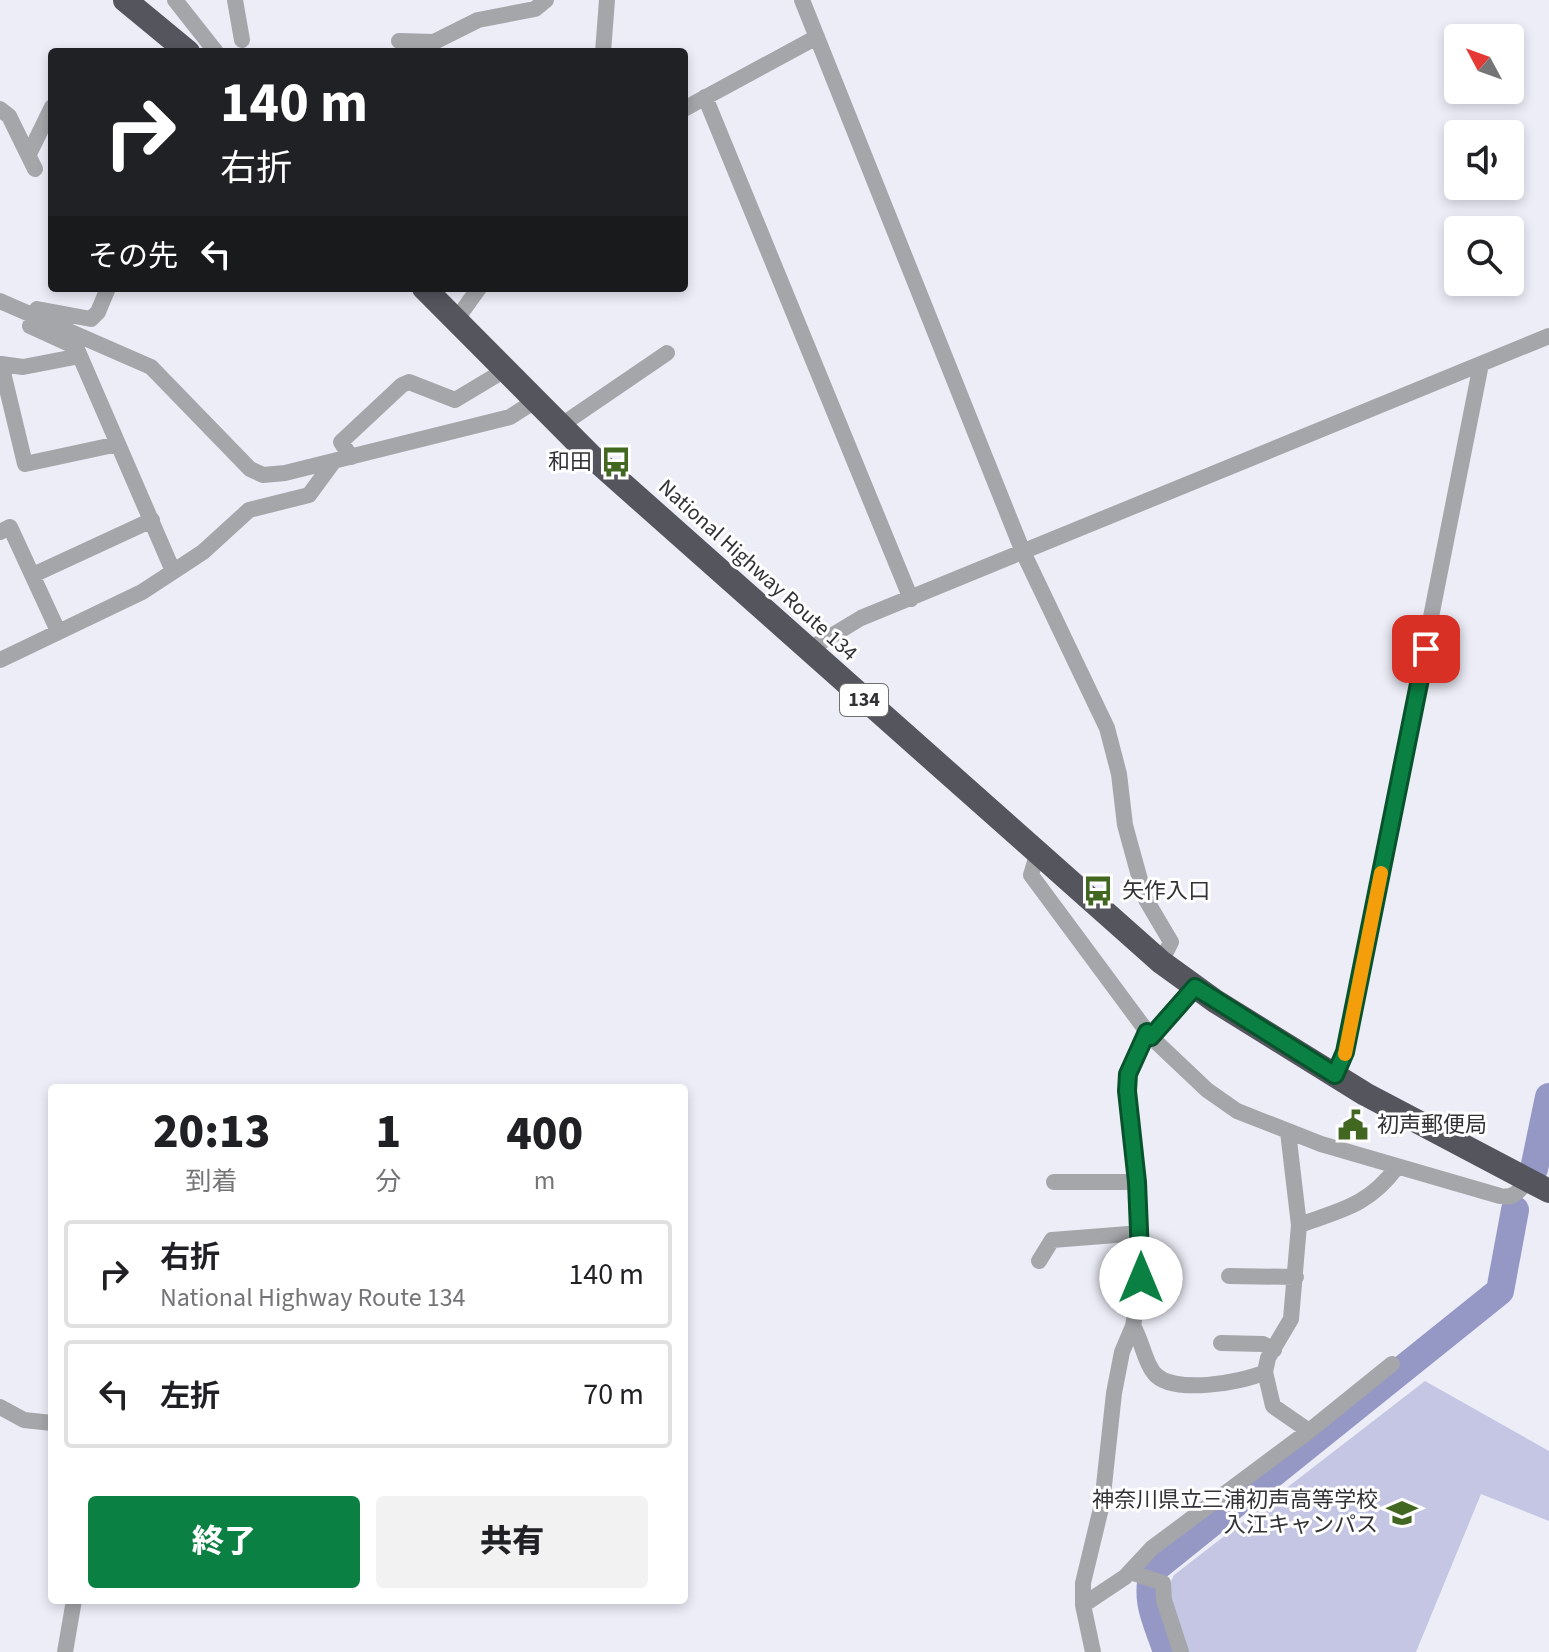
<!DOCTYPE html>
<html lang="ja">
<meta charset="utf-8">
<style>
body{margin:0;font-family:"Source Sans 3","Noto Sans JP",sans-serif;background:#f2f2f2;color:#202124;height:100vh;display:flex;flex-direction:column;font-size:30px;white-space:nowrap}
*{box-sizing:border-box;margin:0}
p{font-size:26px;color:#757577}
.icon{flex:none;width:44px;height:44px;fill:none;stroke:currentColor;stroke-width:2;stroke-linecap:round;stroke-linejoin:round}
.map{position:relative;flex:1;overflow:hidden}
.drawer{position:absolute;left:48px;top:1084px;width:640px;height:520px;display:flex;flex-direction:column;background:#fff;border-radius:8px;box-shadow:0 4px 12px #0003}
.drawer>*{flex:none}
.hud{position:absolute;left:48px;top:48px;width:640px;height:244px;border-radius:8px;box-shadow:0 4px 12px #0003;background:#202124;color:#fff;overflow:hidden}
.needle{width:52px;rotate:311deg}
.fabs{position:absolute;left:1444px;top:24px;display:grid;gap:16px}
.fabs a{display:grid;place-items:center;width:80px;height:80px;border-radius:8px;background:#fff;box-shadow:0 4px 12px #0003;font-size:40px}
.pin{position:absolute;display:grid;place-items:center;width:68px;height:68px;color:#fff;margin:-34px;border-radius:16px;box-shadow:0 4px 12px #0006}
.me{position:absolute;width:88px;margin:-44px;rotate:0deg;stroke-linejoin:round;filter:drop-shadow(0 0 6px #0008)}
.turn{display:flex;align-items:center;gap:28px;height:168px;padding:0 40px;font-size:36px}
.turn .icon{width:104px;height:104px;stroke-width:2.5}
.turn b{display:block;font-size:56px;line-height:68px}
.then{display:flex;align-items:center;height:76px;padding:0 40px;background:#0003;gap:16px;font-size:30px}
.eta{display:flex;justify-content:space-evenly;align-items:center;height:136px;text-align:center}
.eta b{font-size:48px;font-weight:800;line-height:56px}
.cta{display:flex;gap:16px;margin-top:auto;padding:16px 40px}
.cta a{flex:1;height:92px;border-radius:8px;background:#0b8043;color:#fff;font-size:32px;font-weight:800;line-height:92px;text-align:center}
.cta a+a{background:#f2f2f2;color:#202124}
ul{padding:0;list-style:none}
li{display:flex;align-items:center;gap:24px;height:108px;margin:0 16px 12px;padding:0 24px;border:4px solid #e0e0e0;border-radius:8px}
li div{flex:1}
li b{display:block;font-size:30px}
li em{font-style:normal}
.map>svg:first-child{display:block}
.green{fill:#c4c6e4}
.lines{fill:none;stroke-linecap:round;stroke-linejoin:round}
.river{stroke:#9597c5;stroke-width:28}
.minor{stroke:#a5a6aa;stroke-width:16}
.highway{stroke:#54555d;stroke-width:24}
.route-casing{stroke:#07532c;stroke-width:20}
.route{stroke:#0b8043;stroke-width:14}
.slow{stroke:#f59e0b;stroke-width:14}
.labels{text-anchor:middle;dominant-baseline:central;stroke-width:6;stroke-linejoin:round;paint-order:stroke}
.shield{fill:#fff;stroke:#707072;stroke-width:2}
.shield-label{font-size:20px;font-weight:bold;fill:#323236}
.poi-label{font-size:22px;fill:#323236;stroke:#fff;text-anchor:end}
.street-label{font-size:22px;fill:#323236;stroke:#fff}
</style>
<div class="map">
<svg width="1549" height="1652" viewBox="0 0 1549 1652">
<rect width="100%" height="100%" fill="#ecedf7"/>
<path class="green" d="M1425 1381 1549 1451V1521L1481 1494 1416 1652H1187L1168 1588 1174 1575Z"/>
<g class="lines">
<path class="river" d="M1534 1169 1549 1097
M1167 1652C1157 1621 1144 1601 1154 1569L1500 1291 1515 1210"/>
<path class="minor" d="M175 0 216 52
M235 0 242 40
M802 0 1023 552 1107 728 1119 774 1125 825 1145 898 1171 942 1161 962
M399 41 434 42 478 20 535 9 546 0
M603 52 607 0
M705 97 911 599
M0 109 9 116 35 169
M684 109 817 37
M29 154 52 107
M108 288 98 312 91 319 37 309 30 326 76 347 173 571
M0 301 151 367 250 469 263 475 285 473 510 417 535 401
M456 320 479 288
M80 356 23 367 1 364 25 464 118 444
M560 426 667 353
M351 457 341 442 402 385 409 382 455 400 505 370
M0 532 10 527 58 631
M33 575 152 520
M808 650 861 618 1549 336
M0 660 142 592 203 552 249 510 309 495 334 461
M1037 855 1031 875 1151 1037 1207 1090 1237 1111 1321 1144 1500 1196C1514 1199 1519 1191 1527 1181
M1151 1037 1195 987
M1335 1075 1345 1052 1481 364
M1288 1132 1299 1225 1291 1319 1268 1358 1265 1372 1273 1406 1309 1431
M1054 1182H1137
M1299 1225C1342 1210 1369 1205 1397 1167
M1039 1261 1052 1240 1141 1233
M1229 1276 1296 1277
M1133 1326C1142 1340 1144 1361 1154 1373 1171 1395 1242 1383 1265 1372
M1221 1343 1263 1344 1274 1350
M0 1407 24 1420 52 1423
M1130 1572 1163 1583 1164 1600 1181 1652
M1083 1605 1125 1577 1152 1548 1309 1431 1392 1364
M65 1652 74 1600
M1093 1652 1083 1605V1583L1102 1504 1114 1393 1122 1352 1133 1326 1141 1278 1137 1182 1127 1091 1128 1074 1147 1032"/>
<path class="highway" d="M125 0 188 52
M424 288 591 456 1161 962 1215 1001 1365 1094 1549 1191"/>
</g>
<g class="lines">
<g class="route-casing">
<path id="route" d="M1141 1278 1137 1182 1127 1091 1128 1074 1147 1032 1151 1037 1195 987 1335 1075 1345 1052 1426 649"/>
</g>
<use href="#route" class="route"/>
<path class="slow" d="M1345 1054 1381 873"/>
</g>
<defs>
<g id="bus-bare" transform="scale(2.4)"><path d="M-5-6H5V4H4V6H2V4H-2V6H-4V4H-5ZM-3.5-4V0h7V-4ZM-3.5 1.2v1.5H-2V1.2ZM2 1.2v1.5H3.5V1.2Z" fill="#426720" stroke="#fff" stroke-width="2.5" paint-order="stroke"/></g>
<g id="civic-bare" transform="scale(2.4)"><path d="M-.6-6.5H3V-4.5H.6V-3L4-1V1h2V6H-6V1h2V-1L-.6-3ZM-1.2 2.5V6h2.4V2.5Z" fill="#426720" stroke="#fff" stroke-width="2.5" paint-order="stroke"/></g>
<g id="school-bare" transform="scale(2.4)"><path d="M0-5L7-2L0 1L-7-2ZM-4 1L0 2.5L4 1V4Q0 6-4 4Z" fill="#426720" stroke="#fff" stroke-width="2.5" paint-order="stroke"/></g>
</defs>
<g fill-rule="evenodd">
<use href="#bus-bare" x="616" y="462"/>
<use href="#bus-bare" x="1098" y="891"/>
<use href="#civic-bare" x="1353" y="1125"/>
<use href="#school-bare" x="1402" y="1513"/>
</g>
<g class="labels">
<rect class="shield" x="840" y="684" width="48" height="32" rx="6"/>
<g class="shield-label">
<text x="864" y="700">134</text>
</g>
<g class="poi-label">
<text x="592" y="462">和田</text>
<text x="1122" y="891" text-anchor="start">矢作入口</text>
<text x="1377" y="1125" text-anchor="start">初声郵便局</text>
<text x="1378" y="1500">神奈川県立三浦初声高等学校<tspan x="1378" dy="25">入江キャンパス</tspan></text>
</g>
<g class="street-label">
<text transform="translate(758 570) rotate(42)">National Highway Route 134</text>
</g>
</g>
</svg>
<div class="fabs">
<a><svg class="needle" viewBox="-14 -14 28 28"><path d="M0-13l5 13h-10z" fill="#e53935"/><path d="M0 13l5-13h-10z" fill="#757577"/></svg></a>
<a><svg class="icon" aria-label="sound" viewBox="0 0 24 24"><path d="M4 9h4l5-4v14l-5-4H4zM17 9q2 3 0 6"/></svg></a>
<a><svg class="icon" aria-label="search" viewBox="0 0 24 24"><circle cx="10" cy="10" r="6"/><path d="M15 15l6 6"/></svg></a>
</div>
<div class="pin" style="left:1426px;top:649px;background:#d93025"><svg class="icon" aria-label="arrive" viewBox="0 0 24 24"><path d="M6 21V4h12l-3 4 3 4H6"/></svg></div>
<svg class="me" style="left:1141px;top:1278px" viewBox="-20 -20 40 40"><circle r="19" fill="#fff"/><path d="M0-13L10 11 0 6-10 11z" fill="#0b8043"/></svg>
<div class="hud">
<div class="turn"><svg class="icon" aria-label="right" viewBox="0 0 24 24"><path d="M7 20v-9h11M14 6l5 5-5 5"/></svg><div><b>140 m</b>右折</div></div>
<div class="then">その先<svg class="icon" aria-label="left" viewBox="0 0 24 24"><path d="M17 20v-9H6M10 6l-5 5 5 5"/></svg></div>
</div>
<section class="drawer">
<div class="eta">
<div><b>20:13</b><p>到着</p></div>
<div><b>1</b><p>分</p></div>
<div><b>400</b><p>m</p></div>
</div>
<ul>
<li><svg class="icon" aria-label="right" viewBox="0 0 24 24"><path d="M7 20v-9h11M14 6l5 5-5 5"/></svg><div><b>右折</b><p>National Highway Route 134</p></div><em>140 m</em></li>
<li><svg class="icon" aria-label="left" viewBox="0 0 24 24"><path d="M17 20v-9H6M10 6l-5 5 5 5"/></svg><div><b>左折</b></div><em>70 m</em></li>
</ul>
<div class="cta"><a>終了</a><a>共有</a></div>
</section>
</div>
